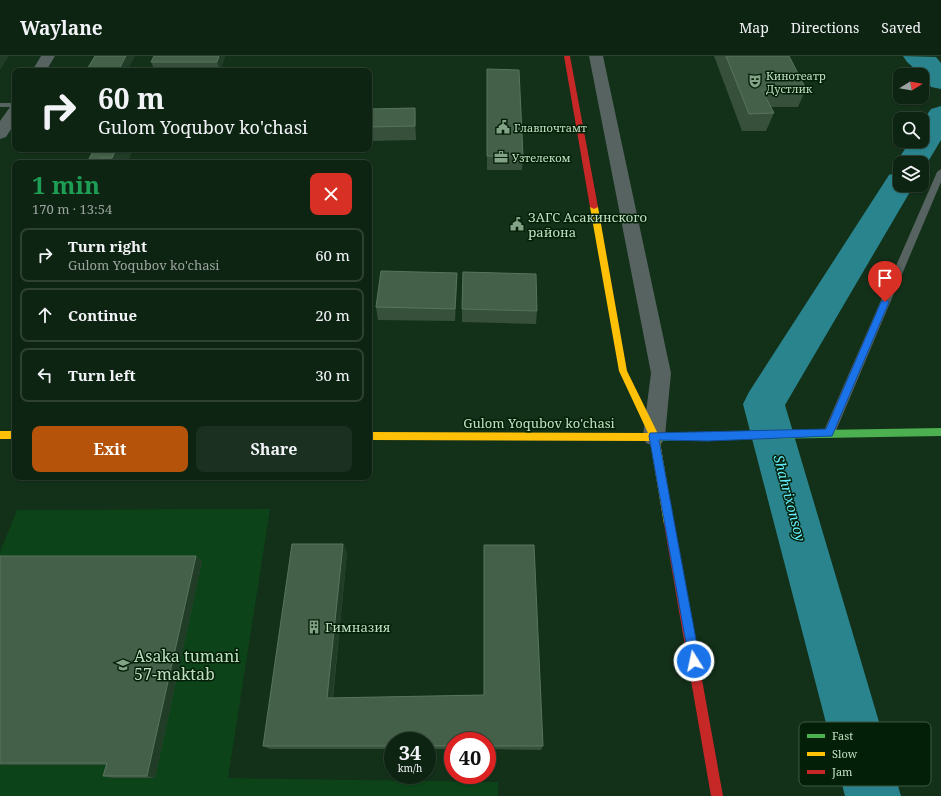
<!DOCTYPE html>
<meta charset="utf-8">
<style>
body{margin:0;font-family:"Noto Serif",serif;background:#1c3021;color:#f1f3f6;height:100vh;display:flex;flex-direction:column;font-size:15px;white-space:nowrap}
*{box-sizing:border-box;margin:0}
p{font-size:13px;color:#9ba4a0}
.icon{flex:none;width:22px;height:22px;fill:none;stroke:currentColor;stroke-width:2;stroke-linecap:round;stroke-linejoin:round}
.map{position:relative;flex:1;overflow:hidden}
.drawer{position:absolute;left:12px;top:104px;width:360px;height:320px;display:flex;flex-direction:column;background:#0e2413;border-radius:8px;box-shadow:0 1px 3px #0004,0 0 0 1px #2e4133}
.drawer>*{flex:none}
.top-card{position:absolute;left:12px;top:12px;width:360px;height:84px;border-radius:8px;box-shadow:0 1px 3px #0004,0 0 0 1px #2e4133;background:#0e2413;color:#f1f3f6;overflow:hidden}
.needle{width:26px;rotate:79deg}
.fabs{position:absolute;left:893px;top:12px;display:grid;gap:8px}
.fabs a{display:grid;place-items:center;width:36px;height:36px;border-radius:8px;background:#0e2413;box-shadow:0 1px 3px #0004,0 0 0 1px #2e4133;font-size:20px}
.speed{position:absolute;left:384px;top:676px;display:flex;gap:8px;font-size:20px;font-weight:700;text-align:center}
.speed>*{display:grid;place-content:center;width:52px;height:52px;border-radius:50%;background:#0e2413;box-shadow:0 1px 3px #0004,0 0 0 1px #2e4133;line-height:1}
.speed small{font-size:10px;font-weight:400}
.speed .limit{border:6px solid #d22;background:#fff;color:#111}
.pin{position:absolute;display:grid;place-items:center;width:34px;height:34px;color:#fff;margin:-41px -17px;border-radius:50% 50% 50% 0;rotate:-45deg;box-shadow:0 0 4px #0007}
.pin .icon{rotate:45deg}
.me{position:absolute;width:44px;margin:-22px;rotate:350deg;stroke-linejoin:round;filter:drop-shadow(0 0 3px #0008)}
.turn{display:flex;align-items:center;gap:14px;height:84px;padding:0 20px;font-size:18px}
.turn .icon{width:52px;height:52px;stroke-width:2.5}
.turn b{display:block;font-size:28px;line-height:34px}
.round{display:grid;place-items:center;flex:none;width:42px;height:42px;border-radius:8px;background:#1c3021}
.headline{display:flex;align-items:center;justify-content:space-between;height:68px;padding:0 20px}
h1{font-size:24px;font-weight:700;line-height:30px;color:#1e9e55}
.cta{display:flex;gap:8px;margin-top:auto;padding:8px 20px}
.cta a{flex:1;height:46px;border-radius:8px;background:#b45309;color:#fff;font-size:16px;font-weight:700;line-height:46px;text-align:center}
.cta a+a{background:#1c3021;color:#f1f3f6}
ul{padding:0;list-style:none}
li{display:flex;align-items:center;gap:12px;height:54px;margin:0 8px 6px;padding:0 12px;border:2px solid #2e4133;border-radius:8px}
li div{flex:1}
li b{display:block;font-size:15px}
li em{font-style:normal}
header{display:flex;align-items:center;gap:24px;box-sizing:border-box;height:56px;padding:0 20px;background:#0e2413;border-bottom:1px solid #2e4133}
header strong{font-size:19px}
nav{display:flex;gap:22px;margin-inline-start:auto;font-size:14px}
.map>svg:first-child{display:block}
.built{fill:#0d4318}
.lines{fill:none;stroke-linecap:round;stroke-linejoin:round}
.river{fill:#29848d;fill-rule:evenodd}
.lane{fill:#566360;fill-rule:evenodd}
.street{fill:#566360;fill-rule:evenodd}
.fast{fill:#4caf50;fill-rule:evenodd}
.slow{fill:#ffc107;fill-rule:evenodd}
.jam{fill:#c62828;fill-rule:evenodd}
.wall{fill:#36503b}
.shaded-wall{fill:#223d27}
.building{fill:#456049;stroke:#58745c}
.route{fill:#1a73e8;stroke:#114b97}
.labels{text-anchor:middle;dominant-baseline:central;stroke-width:3;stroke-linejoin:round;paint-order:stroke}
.far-poi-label{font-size:11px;fill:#c0e1c1;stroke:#041f08;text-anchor:start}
.poi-label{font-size:13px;fill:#c0e1c1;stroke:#041f08;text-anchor:start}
.street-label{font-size:13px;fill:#c0e1c1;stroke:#041f08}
.water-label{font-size:14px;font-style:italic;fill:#64ebfb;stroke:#041f08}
.near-poi-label{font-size:16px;fill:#c0e1c1;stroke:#041f08;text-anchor:start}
.key{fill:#041f08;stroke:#3c5940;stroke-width:1}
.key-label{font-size:11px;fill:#c0e1c1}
</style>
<header>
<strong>Waylane</strong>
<nav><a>Map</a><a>Directions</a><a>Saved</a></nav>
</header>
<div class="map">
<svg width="941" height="740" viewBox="0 0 941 740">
<rect width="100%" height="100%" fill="#133019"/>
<path class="built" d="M270 453 228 722 498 726V740H0V496L17 454Z"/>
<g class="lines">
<path class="river" d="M903 0 936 1 941 7V33L931 31 922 19 907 6Z
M941 50V84L923 114 922 107H900V113L896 107 910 85H922C922 70 922 65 931 53Z
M900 115V129H914L785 349 901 740H845L743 348 749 336 889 119Z"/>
<path class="lane" d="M0 47H15V51H0Z
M941 113V126L835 377 833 380 829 382 825 380 823 377 937 116Z"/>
<path class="street" d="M41 0H55L46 15H32Z
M589 0H603L671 317 665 380 662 387 654 390 646 387 643 380 651 317Z
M15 49V67L6 81 0 83V65L10 51Z"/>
<path class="fast" d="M941 372V380L652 385 649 384 647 381 649 378 652 377Z"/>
<path class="slow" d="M591 149H597L598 151 627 315 659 380 674 468 672 471 669 473 666 471 664 468 650 385 369 384V376L648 377 619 315 590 151Z
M0 375H15V383H0Z"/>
<path class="jam" d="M564 0H570L598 151 594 153 590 151Z
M669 463 672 465 674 468 723 740H711L664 468 666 465Z"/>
</g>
<path class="wall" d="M154 0H225L220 15H155L151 6Z
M714 0H789L806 33 798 51H771L774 57 766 75H742Z
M487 13 523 100 522 114H487Z
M415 52 416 66V84L369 85V53Z
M94 93H133L127 107H87Z
M457 230 455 265 378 264 376 251Z
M462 253 537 255 536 268 462 266Z
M343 488 347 497 333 642 484 639V489L543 690 541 694 487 693V685H453V693H427V685H393V693H270L263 690Z
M0 500H196L202 505 155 722H112L103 720 106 709H0Z"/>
<path class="shaded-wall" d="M0 0H9L0 14Z
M126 0H135L127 15H118Z
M219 0H225L220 15 217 6Z
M415 52 416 66V84L415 70Z
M116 93H133L127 107H114L112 102Z
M100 102 103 107H98Z
M457 217V230L455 265V253Z
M343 488 347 497 332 646 327 642Z
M196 500 202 505 155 722 147 720Z"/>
<path class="building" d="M95 0H126L118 15H86Z
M154 0H219L217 6H151Z
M726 0H789L806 33 762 34 774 57 749 58Z
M487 13 519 14 523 100H487Z
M415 52V70L369 71V53Z
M94 93H116L112 102H100L98 107H87Z
M381 215 457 217 455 253 376 251Z
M463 216 536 218 537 255 462 253Z
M292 488H343L327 642 484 639V489H534L543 690H487V685H453V690H427V685H393V690H263Z
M0 500H196L147 720H103L107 707H0Z"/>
<path class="route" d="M885 243 889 246 832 380 708 385 659 384 700 605 698 609 694 611 690 609 649 380 650 377 826 373 881 246Z"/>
<defs>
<g id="theatre-bare" transform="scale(1.08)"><path d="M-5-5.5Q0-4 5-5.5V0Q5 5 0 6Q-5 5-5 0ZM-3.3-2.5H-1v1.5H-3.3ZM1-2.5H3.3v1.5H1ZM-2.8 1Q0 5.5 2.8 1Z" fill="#83a386" stroke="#041f08" stroke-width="2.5" paint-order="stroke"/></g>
<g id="civic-bare" transform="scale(1.08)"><path d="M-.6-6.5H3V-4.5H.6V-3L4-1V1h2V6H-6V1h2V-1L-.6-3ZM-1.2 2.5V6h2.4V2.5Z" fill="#83a386" stroke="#041f08" stroke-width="2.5" paint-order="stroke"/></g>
<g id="office-bare" transform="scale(1.08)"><path d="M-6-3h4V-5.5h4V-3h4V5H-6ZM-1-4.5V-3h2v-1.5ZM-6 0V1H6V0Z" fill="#83a386" stroke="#041f08" stroke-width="2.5" paint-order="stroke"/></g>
<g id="building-bare" transform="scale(1.08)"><path d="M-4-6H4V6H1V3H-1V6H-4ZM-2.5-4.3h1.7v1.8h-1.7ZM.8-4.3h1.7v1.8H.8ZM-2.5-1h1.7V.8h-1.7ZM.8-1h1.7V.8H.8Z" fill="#83a386" stroke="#041f08" stroke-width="2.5" paint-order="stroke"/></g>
<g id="school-bare" transform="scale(1.08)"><path d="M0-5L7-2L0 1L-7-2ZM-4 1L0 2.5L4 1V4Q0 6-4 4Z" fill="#83a386" stroke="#041f08" stroke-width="2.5" paint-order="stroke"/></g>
</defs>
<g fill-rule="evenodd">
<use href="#theatre-bare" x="755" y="25"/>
<use href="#civic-bare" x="503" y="71"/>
<use href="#office-bare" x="501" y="101"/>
<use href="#civic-bare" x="517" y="168"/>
<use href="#building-bare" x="314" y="571"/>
<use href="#school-bare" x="123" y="609"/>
</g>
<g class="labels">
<g class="far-poi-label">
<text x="766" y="19">Кинотеатр<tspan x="766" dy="13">Дустлик</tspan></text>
<text x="514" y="71">Главпочтамт</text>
<text x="512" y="101">Узтелеком</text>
</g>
<g class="poi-label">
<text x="528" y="161">ЗАГС Асакинского<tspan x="528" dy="15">района</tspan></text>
<text x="325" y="571">Гимназия</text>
</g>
<g class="street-label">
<text x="539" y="367">Gulom Yoqubov ko'chasi</text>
</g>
<g class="water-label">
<text transform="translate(790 442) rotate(75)">Shahrixonsoy</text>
</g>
<g class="near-poi-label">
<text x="134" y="600">Asaka tumani<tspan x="134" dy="18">57-maktab</tspan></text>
</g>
</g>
<rect x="799" y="666" width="132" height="64" rx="6" class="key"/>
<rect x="807" y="678" width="18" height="4" fill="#4caf50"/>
<rect x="807" y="696" width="18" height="4" fill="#ffc107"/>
<rect x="807" y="714" width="18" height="4" fill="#c62828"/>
<g class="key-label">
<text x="832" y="684">Fast</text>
<text x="832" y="702">Slow</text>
<text x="832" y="720">Jam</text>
</g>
</svg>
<div class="fabs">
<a><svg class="needle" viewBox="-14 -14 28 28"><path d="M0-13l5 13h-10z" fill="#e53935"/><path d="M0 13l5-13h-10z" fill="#9ba4a0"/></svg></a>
<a><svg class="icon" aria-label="search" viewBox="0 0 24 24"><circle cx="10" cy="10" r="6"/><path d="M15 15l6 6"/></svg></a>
<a><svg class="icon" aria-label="layers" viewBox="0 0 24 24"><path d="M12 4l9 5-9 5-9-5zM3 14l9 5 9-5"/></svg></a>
</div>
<div class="speed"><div>34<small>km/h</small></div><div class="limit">40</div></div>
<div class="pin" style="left:885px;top:246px;background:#d93025"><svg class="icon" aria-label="arrive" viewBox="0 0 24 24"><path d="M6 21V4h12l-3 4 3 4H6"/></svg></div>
<svg class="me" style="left:694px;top:605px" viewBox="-20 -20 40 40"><circle r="17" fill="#1a73e8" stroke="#fff" stroke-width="3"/><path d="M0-11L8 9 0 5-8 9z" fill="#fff"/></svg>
<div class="top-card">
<div class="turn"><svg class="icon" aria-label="right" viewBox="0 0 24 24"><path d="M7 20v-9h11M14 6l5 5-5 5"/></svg><div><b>60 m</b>Gulom Yoqubov ko'chasi</div></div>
</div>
<section class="drawer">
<div class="headline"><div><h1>1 min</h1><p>170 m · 13:54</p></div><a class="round" style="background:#d93025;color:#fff"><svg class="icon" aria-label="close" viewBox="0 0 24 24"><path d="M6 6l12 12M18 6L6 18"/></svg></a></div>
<ul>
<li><svg class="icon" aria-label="right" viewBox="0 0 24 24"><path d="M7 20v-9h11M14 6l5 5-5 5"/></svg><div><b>Turn right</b><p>Gulom Yoqubov ko'chasi</p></div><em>60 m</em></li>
<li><svg class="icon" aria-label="ahead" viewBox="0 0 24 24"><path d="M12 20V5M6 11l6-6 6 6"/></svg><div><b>Continue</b></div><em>20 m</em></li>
<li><svg class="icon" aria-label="left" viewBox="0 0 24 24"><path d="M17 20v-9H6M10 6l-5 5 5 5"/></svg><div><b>Turn left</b></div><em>30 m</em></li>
</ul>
<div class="cta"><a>Exit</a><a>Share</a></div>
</section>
</div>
